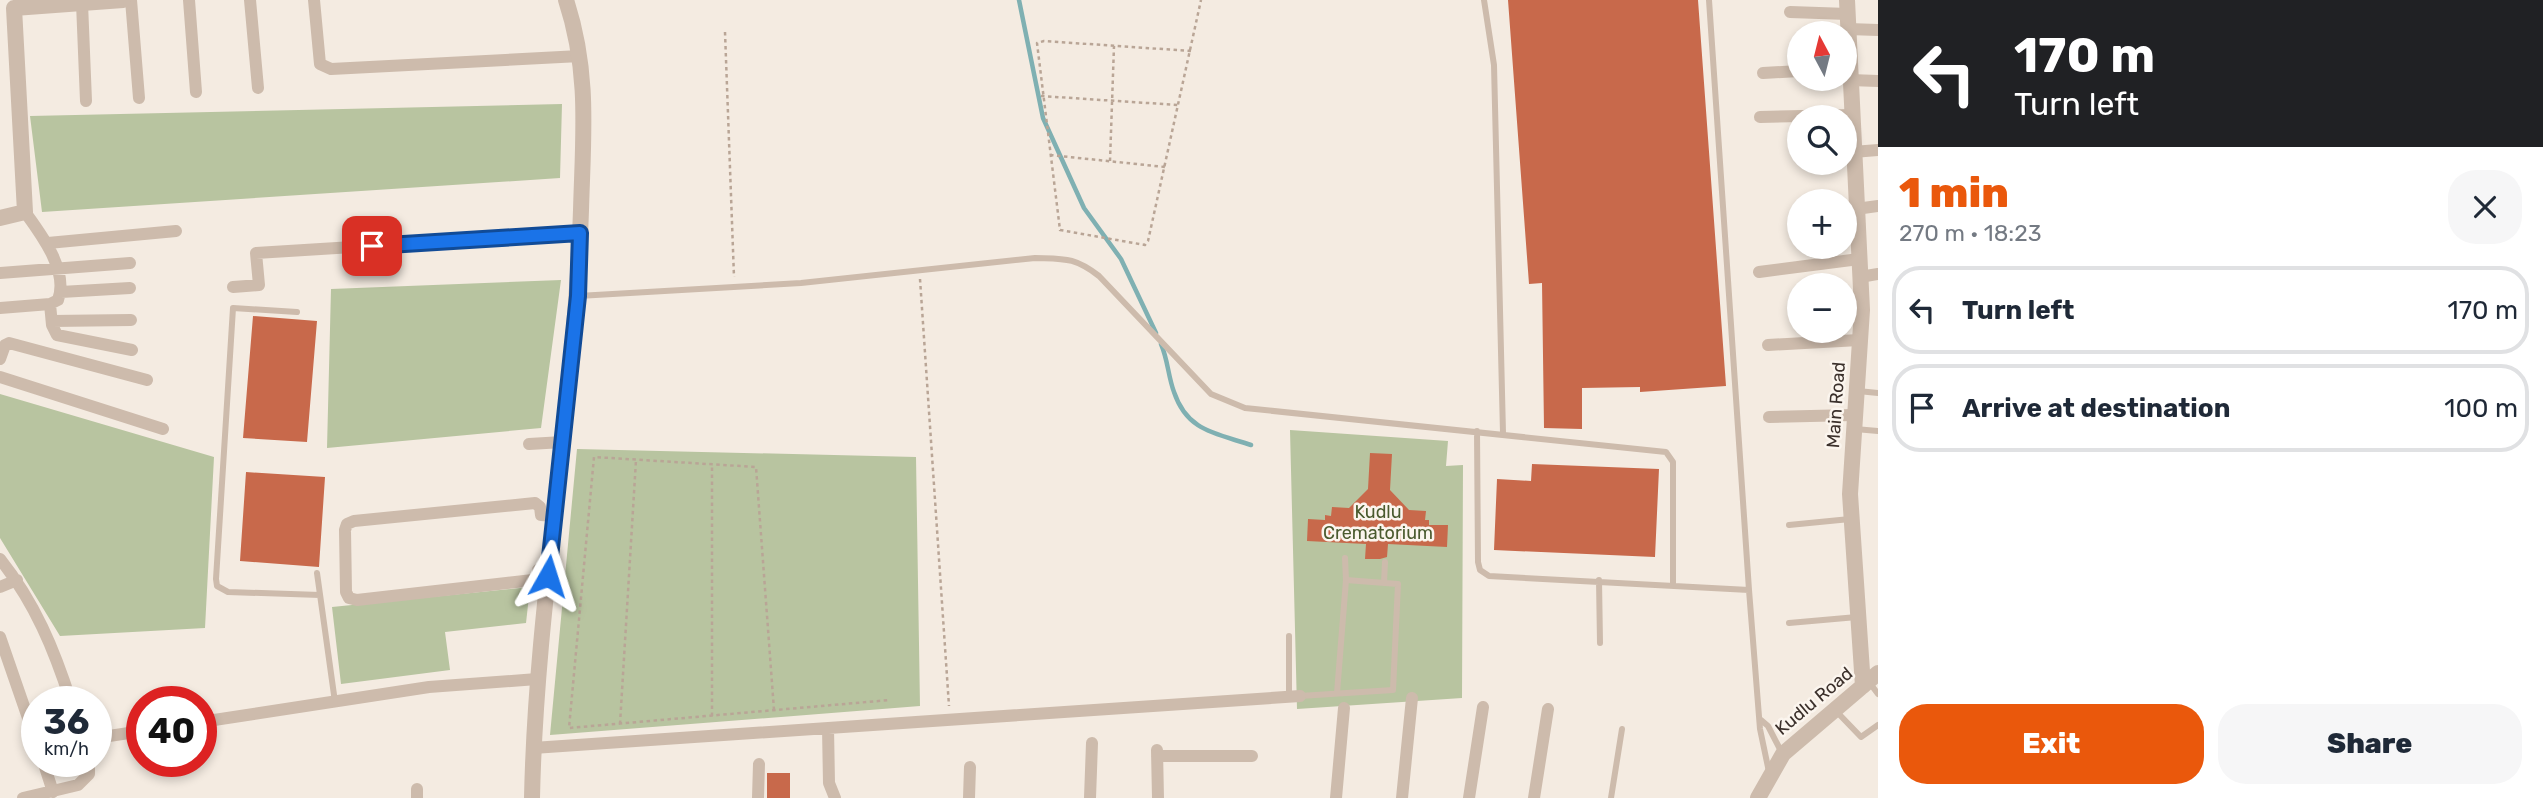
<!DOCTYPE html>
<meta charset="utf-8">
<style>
body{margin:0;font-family:Rubik,sans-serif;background:#f6f6f7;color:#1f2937;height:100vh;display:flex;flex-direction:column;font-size:26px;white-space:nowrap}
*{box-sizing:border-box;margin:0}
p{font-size:23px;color:#747a83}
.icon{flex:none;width:38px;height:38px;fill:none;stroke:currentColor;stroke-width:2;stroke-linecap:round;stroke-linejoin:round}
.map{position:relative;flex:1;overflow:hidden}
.details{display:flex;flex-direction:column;background:#fff;width:665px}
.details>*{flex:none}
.top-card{background:#202124;color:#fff;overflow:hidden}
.needle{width:46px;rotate:353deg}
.fabs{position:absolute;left:1787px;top:21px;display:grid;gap:14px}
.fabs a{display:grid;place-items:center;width:70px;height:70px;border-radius:50%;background:#fff;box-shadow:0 4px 10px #0003;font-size:35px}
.speed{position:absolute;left:21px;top:686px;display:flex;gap:14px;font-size:35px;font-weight:700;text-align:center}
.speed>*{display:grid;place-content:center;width:91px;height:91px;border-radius:50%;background:#fff;box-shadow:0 4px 10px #0003;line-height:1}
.speed small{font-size:18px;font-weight:400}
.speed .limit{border:10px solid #d22;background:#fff;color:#111}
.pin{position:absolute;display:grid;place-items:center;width:60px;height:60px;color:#fff;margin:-30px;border-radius:14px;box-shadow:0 4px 10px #0006}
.me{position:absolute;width:77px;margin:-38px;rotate:6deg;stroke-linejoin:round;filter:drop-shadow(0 0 5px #0008)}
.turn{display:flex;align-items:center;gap:24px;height:147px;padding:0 21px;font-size:32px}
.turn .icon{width:91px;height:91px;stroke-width:2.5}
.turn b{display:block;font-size:49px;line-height:60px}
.round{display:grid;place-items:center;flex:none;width:74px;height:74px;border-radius:28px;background:#f6f6f7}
.overview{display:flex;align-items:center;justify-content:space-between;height:119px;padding:0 21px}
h1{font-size:42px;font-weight:800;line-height:52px;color:#ea580c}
.primary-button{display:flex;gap:14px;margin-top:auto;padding:14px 21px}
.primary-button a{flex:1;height:80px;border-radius:28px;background:#ea580c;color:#fff;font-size:28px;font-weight:800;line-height:80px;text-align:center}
.primary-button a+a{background:#f6f6f7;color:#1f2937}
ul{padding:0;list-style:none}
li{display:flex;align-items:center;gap:21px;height:88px;margin:0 14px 10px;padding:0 7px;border:4px solid #e0e1e3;border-radius:28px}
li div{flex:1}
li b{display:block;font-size:26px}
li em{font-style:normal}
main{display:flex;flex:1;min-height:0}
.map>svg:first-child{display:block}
.green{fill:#b8c4a0}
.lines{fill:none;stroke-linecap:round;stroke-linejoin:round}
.stream{stroke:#7fb0b2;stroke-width:4.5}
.building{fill:#c8694b}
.path{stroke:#b9a596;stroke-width:2.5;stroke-dasharray:3.5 3.5;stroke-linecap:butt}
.service{stroke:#cdbbac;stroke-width:6}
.minor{stroke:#cdbbac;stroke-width:12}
.tertiary{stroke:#cdbbac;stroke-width:16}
.route-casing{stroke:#114b97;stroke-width:18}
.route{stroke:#1a73e8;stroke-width:12}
.labels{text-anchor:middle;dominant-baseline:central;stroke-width:5;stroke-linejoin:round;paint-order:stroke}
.street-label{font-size:18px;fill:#3b302b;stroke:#fbf5ee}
.park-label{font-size:18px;fill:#4a5a2e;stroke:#fbf5ee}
</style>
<main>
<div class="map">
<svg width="1878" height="798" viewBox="0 0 1878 798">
<rect width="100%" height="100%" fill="#f4ebe1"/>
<path class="green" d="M562 104 560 178 42 212 30 116Z
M561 280 541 428 327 448 331 289Z
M0 394 214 457 205 628 60 636 0 538Z
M1290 430 1448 441 1446 466 1463 465 1462 698 1297 709Z
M577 449 916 457 920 706 550 735Z
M530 587 526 623 445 632 450 670 341 684 332 607Z"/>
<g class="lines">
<path class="stream" d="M1019 0 1043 118 1084 208 1121 259 1156 333
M1161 344C1168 360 1168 376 1174 392 1187 431 1215 433 1251 445"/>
</g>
<path class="building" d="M1508 0H1698L1726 386 1640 392V387L1582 388V429L1544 428 1542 283 1529 284Z
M253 316 317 321 307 442 243 438Z
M1370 453 1392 454 1390 490 1409 510 1426 511 1425 520H1429V525H1448L1447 547 1388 544 1387 557 1380 559H1365L1366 544 1307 541 1308 519 1325 520V515L1331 516 1332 507 1349 508 1368 489Z
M1532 464 1659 469 1655 557 1494 550 1497 479 1531 481Z
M246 472 325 477 319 567 240 561Z
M767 773H790V798H767Z"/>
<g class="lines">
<path class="path" d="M725 32 734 277
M1191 51 1044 41 1037 43 1060 230 1145 245 1148 241 1201 0
M1041 96 1178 105
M1050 155 1165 167
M1110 161 1114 46
M920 279 949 706
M774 710 756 467 594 457 569 728 890 700
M712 716V464
M620 724 636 460"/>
<path class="service" d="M1484 0 1494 65 1503 433
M1709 0 1749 590 1760 729 1769 772
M578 296 801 283 1035 258C1065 259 1074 257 1099 276L1211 394 1245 408 1666 452 1673 462V583
M297 312 233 308 216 579 217 586 228 592 320 595
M1858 391 1878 393
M1855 429 1878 431
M1477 431 1478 562 1480 570 1489 576 1749 590
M1789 525 1850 519
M1345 558 1346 580
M317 573 335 702
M1599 580 1600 643
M1384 583 1385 562
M1789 623 1857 617
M1289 636V697
M1869 682 1878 694
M1300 696 1393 690 1398 584 1346 580 1337 693
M1836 711 1861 737 1878 725
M1761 720 1768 726 1782 753
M1611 798 1622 729"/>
<path class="minor" d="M131 0 139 98
M189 0 196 92
M250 0 258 88
M314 0 320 64 331 69 580 56
M82 3 86 101
M1790 12 1848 14
M1848 29 1878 30
M1763 73 1799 71
M1850 80 1878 81
M1760 117 1852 115
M1853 152 1878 150
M1856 209 1878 206
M48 243 176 231
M1759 272 1859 259
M0 273 130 263
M1860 277 1878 274
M233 287 259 285 256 253 580 233
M61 292 130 288
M50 304 52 325 57 335 132 350
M0 308 50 304 58 300C69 271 41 234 25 212
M52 321 131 320
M1768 345 1859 340
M0 359 5 345 9 343 147 380
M0 377 163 429
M1769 417 1854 415
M529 444 563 442
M0 559C35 603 54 649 71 702
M549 569 538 570V578L533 580 357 600 349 598 346 592 345 530 347 524 354 521 535 503 540 507 541 515 555 516
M0 587 17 580
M0 637 37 744
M201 722 429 687 537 679
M828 728 829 783 835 798
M96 738 142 731
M533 748 1300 696
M1157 750 1158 798
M1157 756H1252
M43 761 53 792
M417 789V798
M23 798 78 785 89 774V761
M758 798 759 764
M969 798 970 767
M1090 798 1092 743
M1336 798 1344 708
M1402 798 1412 698
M1469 798 1483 707
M1534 798 1548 709"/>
<path class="tertiary" d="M1847 0 1862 310 1850 494 1863 686
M0 218 25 212 14 8 123 0
M532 798C536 601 575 407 581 210 583 136 590 73 566 0
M1758 798 1783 754 1878 673"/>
</g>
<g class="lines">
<g class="route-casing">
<path id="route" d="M372 246 580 233 578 296 548 576"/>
</g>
<use href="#route" class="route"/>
</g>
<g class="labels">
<g class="street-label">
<text transform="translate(1836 405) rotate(-86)">Main Road</text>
<text transform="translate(1814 701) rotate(-40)">Kudlu Road</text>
</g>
<g class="park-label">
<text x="1378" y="512">Kudlu<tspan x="1378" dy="21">Crematorium</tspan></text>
</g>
</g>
</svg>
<div class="fabs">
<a><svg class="needle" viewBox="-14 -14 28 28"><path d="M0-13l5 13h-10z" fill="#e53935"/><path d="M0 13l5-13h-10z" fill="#747a83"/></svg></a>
<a><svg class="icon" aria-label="search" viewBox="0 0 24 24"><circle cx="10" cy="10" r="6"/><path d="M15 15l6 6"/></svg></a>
<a>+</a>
<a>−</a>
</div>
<div class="speed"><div>36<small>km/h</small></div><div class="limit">40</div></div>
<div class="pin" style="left:372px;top:246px;background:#d93025"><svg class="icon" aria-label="arrive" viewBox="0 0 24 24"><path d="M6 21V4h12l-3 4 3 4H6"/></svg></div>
<svg class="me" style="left:548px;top:576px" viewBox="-20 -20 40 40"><path d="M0-17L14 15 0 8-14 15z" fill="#1a73e8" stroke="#fff" stroke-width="4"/></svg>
</div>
<section class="details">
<div class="top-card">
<div class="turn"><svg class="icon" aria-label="left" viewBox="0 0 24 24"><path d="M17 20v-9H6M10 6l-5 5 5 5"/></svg><div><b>170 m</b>Turn left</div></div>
</div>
<div class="overview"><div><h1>1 min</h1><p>270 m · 18:23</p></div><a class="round"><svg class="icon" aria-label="close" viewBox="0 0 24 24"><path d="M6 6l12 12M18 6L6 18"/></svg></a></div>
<ul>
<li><svg class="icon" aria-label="left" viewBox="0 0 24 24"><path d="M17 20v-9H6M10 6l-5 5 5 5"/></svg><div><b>Turn left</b></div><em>170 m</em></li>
<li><svg class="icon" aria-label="arrive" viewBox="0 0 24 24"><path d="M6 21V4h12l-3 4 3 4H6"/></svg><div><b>Arrive at destination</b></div><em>100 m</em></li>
</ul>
<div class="primary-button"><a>Exit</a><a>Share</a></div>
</section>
</main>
